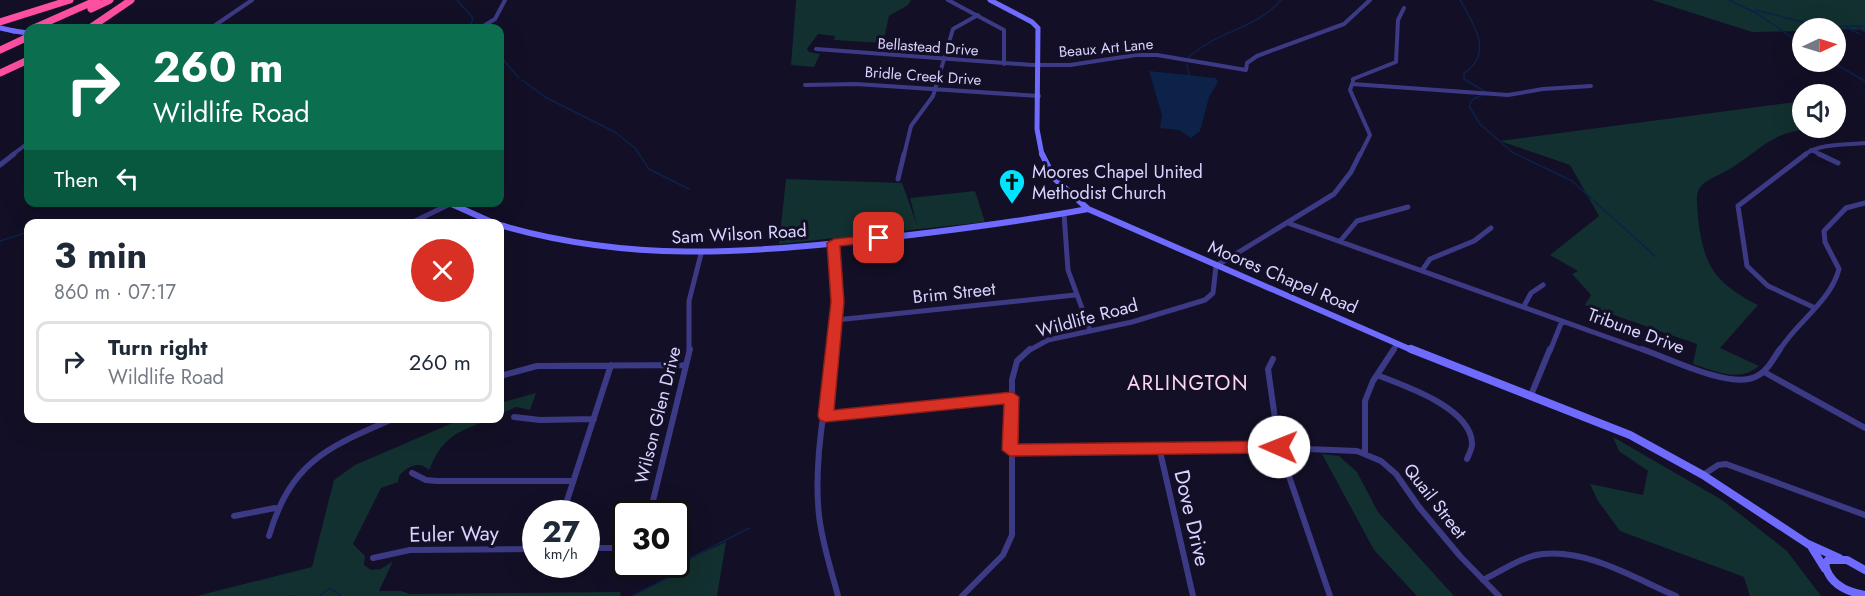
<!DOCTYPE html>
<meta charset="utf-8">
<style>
body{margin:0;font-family:Jost,sans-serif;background:#f2f2f3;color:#1f2937;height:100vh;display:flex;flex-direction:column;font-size:22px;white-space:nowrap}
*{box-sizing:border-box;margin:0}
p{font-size:20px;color:#747a83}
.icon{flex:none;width:33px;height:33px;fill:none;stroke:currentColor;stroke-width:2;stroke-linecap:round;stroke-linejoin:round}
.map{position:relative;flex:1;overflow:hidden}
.side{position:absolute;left:24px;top:219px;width:480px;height:204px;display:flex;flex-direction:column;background:#fff;border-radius:12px;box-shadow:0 6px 24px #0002}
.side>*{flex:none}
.hud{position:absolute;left:24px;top:24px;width:480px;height:183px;border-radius:12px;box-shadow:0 6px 24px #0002;background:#0b6e4f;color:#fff;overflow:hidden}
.needle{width:39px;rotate:86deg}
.controls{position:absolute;left:1792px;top:18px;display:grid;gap:12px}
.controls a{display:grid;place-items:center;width:54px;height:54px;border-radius:50%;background:#fff;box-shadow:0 6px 24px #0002;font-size:30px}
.speed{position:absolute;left:522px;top:500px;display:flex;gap:12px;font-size:30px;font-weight:700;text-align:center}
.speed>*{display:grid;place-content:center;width:78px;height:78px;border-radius:50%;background:#fff;box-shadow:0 6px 24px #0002;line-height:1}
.speed small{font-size:15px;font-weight:400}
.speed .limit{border:3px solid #111;border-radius:9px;background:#fff;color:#111}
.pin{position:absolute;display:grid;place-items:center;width:51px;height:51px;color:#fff;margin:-26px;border-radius:12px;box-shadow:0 3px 9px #0006}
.me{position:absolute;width:66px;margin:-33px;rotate:271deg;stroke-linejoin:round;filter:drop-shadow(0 0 4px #0008)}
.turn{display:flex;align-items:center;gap:21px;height:126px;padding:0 30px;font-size:27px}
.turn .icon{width:78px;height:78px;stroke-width:2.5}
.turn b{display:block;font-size:42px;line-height:51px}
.then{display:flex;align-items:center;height:57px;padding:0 30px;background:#0003;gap:12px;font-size:22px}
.round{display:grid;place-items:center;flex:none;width:63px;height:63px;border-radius:32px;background:#f2f2f3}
.summary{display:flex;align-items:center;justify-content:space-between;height:102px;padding:0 30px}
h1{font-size:36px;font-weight:700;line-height:45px}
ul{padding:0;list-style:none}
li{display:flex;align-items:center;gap:18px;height:81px;margin:0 12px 9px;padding:0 18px;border:3px solid #e0e1e3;border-radius:12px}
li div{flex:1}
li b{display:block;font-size:22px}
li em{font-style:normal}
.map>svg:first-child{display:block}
.green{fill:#12302f}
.water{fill:#0c2248}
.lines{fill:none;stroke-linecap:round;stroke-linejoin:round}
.stream{stroke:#0c2248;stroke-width:1.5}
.street-far2{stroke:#3d3a85;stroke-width:4}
.street-far1{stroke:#3d3a85;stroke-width:5}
.street{stroke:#3d3a85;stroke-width:6}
.secondary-far2{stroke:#6f6bff;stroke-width:5}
.secondary-far1{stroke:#6f6bff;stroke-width:6}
.secondary{stroke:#6f6bff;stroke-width:8}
.highway{stroke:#ff4fa3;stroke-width:7}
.secondary-bridge{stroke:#6f6bff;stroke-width:5}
.route{fill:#d93025;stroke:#8d1f18;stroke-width:1.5}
.labels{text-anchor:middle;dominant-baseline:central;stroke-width:6;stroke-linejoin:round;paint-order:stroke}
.far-street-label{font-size:15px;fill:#d9d4ff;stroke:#130f26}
.poi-label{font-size:18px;fill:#d9d4ff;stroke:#130f26;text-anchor:start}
.street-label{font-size:18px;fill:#d9d4ff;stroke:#130f26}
.neighbourhood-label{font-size:20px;letter-spacing:1.5px;fill:#ffd6f0;stroke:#130f26}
.near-street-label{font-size:21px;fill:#d9d4ff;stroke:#130f26}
</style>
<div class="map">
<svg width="1865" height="596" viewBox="0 0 1865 596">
<rect width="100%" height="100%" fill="#130f26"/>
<path class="green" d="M796 0H911L908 5 889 16 883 43 834 40 835 36 818 34 807 49 809 52 820 54 814 67 791 65Z
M1652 0H1865V30L1803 28V31L1752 32Z
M1803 101V128H1821C1770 131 1768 145 1728 170 1720 175 1707 179 1701 186 1694 194 1698 207 1698 217 1703 264 1714 283 1758 305L1720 348 1759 366C1739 383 1715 371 1693 364L1697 344 1585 305 1591 295 1572 274 1578 271 1550 255 1599 216 1570 165 1500 141Z
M786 179 902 183 917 225 910 198 975 191 985 222 779 244Z
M536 393 530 410 516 407 500 414V403Z
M464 418 490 419C455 434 445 434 429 470 419 460 407 467 399 476L398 482 381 488 353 544 365 556 364 565 371 570 381 569 393 561 379 591H401L410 594 621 592 620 596H197L312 567 334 480 355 465Z
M1613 437 1722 500 1787 551 1821 596H1750L1744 577 1620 531 1598 501 1590 484 1643 495 1648 471 1619 451Z
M1322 454 1339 456 1357 472 1378 512 1454 596H1417L1374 550Z
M726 542 717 596H632L689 567V559Z"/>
<path class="water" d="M1149 71 1216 78 1218 82 1209 97 1200 131 1191 138 1179 130 1160 128 1162 115Z"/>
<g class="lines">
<path class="stream" d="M457 0 473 18 470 27
M1460 0C1474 24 1494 54 1464 73V79L1486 92
M1729 0 1758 14 1803 45
M1755 10 1818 26H1865
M1856 26 1865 32
M1845 27 1860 34
M500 56 519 78
M1188 58C1216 31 1255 30 1281 0
M1832 62 1865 81
M1187 64 1189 76
M522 80 545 97 615 132 635 148 649 169 689 189
M1483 95 1473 99 1469 106 1480 124 1512 152 1572 181 1656 257
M0 241 28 232
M289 596H295
M319 596 330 588 341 596
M632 596 689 567V559L749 528"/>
<path class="street-far2" d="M948 0 1004 30V64
M211 28 252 0
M480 28 495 19 505 0
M816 49 1032 65H1070L1136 55H1157L1246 70 1247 63 1257 56 1344 24 1370 0
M1353 84V79L1396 62 1398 20 1404 8
M805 85 856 84 1039 96
M1811 150 1822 155
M12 155 28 143
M904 155 911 126 933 96 953 29 978 15
M1360 155 1370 135 1350 90 1352 84 1508 95 1543 89 1591 86
M1804 155C1820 143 1845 145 1865 143"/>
<path class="street-far1" d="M1806 154 1738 206 1747 266 1768 286 1813 307
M1819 154 1838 163
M0 165 14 154
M898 179 904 154
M1064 214 1068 270 1090 330
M1288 223 1646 351
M409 224 450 204
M1341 240 1357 221 1408 207
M1423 269 1430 259 1474 241 1491 228
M1524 306 1531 293 1543 285
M836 320 1075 295
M689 351V301L701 254
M832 351 836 308 834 243
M1028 351 1048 340 1132 322 1205 300 1213 293 1216 266 1334 194 1351 172 1360 154
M1393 351 1397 344
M1550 351 1562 321
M1779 351C1796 322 1830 303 1839 269L1825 242 1824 231 1846 208 1865 203"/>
<path class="street" d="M832 349C826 403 813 461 819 515 822 543 831 569 838 596
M1642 349C1668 358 1730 389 1755 377 1767 372 1773 359 1780 349
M1273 359 1268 369 1279 447 1330 596
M1764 372 1865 428
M1377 375C1405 386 1469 407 1472 442 1473 447 1469 454 1467 459
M500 376 537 366 686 365
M1531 395 1550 349
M825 416 1012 397
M514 417 540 420 594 419
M1159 447 1193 596
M1010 450 1230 446 1357 451 1381 461 1396 474 1419 507 1460 556 1499 596
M1365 453V401L1373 381 1394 349
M412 473 426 480 437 481H573
M1703 475 1718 465 1726 464 1865 515
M563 513 611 365
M650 513 690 349
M234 516 275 508
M269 536C291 461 328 447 395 418
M586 548H626
M373 558 410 550 536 549
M635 571 637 564
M1483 580C1502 571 1522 556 1543 554 1588 549 1636 579 1676 596
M962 596 1003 555 1012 535V380L1017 361 1030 349"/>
<path class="secondary-far2" d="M990 0 1032 22 1038 28 1037 129 1042 155
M0 28 14 31"/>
<path class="secondary-far1" d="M1042 154 1054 178 1088 209 1414 351
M447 202 496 224
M500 225C627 262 745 254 876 239 947 231 1018 222 1088 209"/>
<path class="secondary" d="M1411 349 1630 435 1703 475 1808 544 1839 558
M1812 548 1825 569
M1865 570 1847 560H1828L1825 564C1829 584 1847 592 1865 595"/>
<path class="highway" d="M91 9 110 0
M0 22 70 0
M34 28 97 0
M90 28 131 0
M0 50 28 37
M0 73 28 60"/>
<path class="secondary-bridge" d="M14 31 28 33"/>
</g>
<path class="route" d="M879 234 886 238 884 241 840 246 844 302 834 410 1012 392 1019 397 1018 444 1279 441 1287 447 1279 453 1010 456 1002 450 1004 404 825 422 820 420 818 416 831 302 827 243 834 239Z"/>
<defs>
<g id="church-pin" transform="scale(1.35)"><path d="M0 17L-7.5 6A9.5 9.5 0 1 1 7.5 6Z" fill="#00e5ff" stroke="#130f26"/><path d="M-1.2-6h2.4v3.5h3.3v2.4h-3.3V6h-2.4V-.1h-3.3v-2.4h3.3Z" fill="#111"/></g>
</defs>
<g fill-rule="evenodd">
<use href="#church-pin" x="1012" y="182"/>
</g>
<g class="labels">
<g class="far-street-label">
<text transform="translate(928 47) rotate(4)">Bellastead Drive</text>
<text transform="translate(1106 48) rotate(-5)">Beaux Art Lane</text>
<text transform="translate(923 76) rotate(4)">Bridle Creek Drive</text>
</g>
<g class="poi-label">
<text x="1032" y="172">Moores Chapel United<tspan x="1032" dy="21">Methodist Church</tspan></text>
</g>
<g class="street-label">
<text transform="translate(739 234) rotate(-3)">Sam Wilson Road</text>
<text transform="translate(1283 277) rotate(23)">Moores Chapel Road</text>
<text transform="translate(954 293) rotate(-6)">Brim Street</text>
<text transform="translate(1087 318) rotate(-15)">Wildlife Road</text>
<text transform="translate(1636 331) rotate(20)">Tribune Drive</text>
<text transform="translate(658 415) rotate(-76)">Wilson Glen Drive</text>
<text transform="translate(1435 501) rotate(52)">Quail Street</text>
</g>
<g class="neighbourhood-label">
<text x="1188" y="383">ARLINGTON</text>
</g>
<g class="near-street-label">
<text transform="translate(1192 518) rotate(77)">Dove Drive</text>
<text transform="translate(454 534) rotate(-1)">Euler Way</text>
</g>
</g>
</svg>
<div class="controls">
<a><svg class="needle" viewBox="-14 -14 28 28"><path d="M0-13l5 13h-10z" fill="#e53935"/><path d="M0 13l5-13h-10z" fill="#747a83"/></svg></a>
<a><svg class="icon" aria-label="sound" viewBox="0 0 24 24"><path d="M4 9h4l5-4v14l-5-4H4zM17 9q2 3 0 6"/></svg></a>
</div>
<div class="speed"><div>27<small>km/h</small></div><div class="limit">30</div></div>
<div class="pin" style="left:879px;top:238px;background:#d93025"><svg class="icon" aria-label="arrive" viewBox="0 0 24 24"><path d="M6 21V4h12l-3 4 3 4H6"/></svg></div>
<svg class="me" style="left:1279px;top:447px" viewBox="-20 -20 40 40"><circle r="19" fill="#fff"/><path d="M0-13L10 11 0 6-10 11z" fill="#d93025"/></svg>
<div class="hud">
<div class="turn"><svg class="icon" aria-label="right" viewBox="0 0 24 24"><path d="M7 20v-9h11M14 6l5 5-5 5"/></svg><div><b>260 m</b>Wildlife Road</div></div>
<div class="then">Then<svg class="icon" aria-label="left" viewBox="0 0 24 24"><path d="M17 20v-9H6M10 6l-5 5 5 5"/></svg></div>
</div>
<section class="side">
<div class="summary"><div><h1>3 min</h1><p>860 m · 07:17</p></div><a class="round" style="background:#d93025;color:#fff"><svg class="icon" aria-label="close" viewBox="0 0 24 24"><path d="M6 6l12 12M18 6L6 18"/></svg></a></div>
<ul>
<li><svg class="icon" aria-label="right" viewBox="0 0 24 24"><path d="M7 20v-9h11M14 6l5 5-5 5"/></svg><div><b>Turn right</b><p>Wildlife Road</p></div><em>260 m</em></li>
</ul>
</section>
</div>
